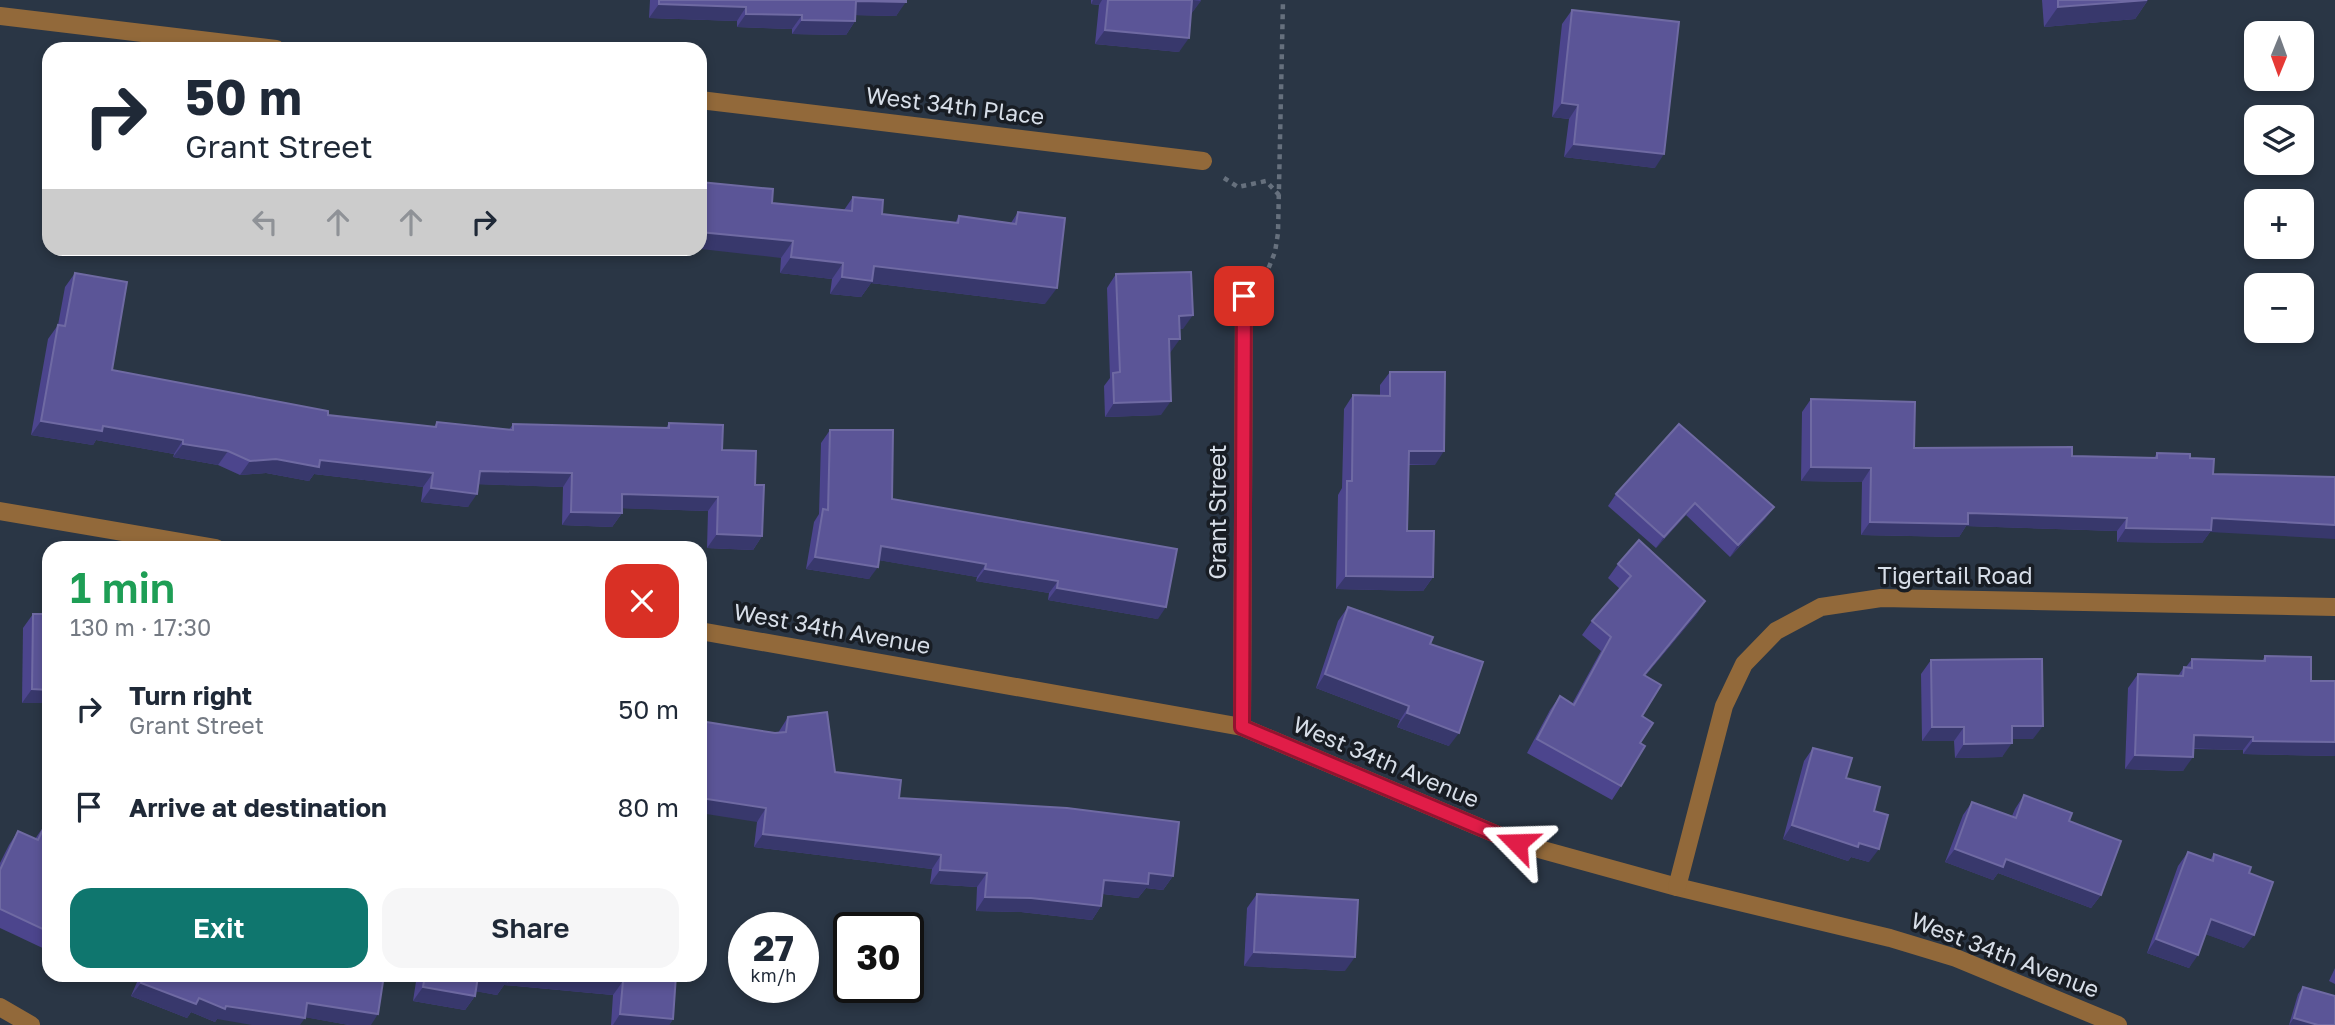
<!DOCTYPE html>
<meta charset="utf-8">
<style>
:root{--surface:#fff;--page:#f6f6f7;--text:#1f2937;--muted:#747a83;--accent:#0f766e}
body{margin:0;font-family:"Golos Text",sans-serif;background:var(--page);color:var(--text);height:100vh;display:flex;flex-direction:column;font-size:26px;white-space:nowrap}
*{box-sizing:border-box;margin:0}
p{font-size:23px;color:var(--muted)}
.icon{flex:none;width:38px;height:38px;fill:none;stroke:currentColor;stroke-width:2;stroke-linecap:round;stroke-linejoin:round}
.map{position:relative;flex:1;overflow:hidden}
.sheet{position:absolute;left:42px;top:541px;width:665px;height:441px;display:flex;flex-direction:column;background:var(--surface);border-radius:21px;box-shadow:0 4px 10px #0003}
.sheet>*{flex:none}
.guide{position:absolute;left:42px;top:42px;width:665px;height:214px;border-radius:21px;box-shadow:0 4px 10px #0003;background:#fff;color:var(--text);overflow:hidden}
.needle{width:46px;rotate:181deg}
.fabs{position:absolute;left:2244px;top:21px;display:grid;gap:14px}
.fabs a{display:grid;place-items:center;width:70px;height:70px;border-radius:14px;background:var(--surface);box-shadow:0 4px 10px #0003;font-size:35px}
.speed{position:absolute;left:728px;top:912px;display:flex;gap:14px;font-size:35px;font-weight:700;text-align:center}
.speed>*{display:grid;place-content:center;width:91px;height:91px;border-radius:50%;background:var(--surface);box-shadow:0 4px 10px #0003;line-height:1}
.speed small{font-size:18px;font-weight:400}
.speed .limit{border:4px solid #111;border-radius:10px;background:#fff;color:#111}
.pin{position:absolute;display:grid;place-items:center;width:60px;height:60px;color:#fff;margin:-30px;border-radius:14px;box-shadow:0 4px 10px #0006}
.me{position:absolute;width:77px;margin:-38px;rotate:292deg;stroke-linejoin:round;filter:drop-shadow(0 0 5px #0008)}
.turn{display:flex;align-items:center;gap:24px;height:147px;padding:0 28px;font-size:32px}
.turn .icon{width:91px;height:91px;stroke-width:2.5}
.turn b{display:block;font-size:49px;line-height:60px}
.lanes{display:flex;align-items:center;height:66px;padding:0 28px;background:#0003;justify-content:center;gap:35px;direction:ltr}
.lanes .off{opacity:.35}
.round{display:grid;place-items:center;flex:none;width:74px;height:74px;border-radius:21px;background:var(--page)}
.head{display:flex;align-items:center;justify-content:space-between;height:119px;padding:0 28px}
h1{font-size:42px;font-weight:600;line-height:52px;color:#1e9e55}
.action{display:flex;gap:14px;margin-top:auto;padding:14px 28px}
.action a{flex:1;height:80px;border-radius:21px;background:var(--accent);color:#fff;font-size:28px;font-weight:600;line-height:80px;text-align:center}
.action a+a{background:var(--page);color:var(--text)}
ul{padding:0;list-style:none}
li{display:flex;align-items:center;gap:21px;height:98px;padding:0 28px}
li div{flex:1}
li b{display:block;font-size:26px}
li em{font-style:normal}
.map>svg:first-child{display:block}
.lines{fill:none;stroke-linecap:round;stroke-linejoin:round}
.path{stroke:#66707d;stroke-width:4.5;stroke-dasharray:5 5;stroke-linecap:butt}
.minor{stroke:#92693a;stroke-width:18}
.wall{fill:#4c458d}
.shaded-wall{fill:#38386c}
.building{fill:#5b5597;stroke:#6f6aa3;stroke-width:2}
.route-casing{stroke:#92132f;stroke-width:18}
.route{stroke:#e11d48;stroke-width:12}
.labels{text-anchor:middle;stroke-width:7;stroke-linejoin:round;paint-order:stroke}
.street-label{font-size:23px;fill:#d7dee8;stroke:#181d24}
</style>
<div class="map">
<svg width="2335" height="1025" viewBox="0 0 2335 1025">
<rect width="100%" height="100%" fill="#2a3645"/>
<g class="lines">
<!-- path -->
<g class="path">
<path d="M1224,178L1238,187L1266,181L1279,195"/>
<path d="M1265,277L1275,252L1278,233L1283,0"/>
</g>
<!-- minor -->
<g class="minor">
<path d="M0,16L276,49"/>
<path d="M700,100L1203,161"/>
<path d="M0,511L216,548"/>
<path d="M700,631L1242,727L1517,843L1677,887L1890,938L1956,958L2118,1025"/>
<path d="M1242,727L1244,296"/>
<path d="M1677,887L1724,706L1744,664L1776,631L1821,607L1881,598L2335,607"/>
<path d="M0,1007L31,1025"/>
</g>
</g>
<!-- wall -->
<g class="wall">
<path d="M650,0H906L896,16L856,15L855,21L846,35L792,34V29L737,27V21L649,18Z"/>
<path d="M1091,0H1201L1191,14L1179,52L1095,44L1099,5L1091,4Z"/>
<path d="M2042,0H2148L2135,19L2044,27Z"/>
<path d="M1572,10L1655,168L1564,157L1569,119L1552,117L1562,24Z"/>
<path d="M49,78V237H43V87Z"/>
<path d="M853,197L882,214L955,223L959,216L1011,223L1018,212L1045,304L871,283L861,297L830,294L832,279L780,273L781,258L772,203L844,210Z"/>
<path d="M75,273L112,370L328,415L434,427L437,422L509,430L513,424L666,428L669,423L722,450L755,485L762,536L753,550L707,548L708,511L622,508V513L612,527L562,525L563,487L478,484L468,507L421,502L423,487L314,474L309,481L266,473L240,475L218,465L173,457L174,454L96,440L93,445L31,435L48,339L58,325L65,287Z"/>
<path d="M1116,274L1183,329H1179L1169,353L1161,415L1105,417L1104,386L1110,378L1107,288Z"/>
<path d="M1390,372L1435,465H1409L1407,531L1433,577L1423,591L1336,589L1338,495L1342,488L1344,409L1353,395L1380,396V385Z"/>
<path d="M1811,399L1914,448L2072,456L2154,458L2157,453L2190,458L2210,532L2202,543L2117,542V531L1966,526L1959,537L1861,535L1862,482L1801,481L1802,412Z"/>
<path d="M830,430L892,499L1158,619L1048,600L1049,593L976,581L977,577L879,560L869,579L806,569L814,522L819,514L821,443Z"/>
<path d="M1616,494L1774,507L1765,519L1730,557L1686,515L1656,548L1608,506Z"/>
<path d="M1618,564L1705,601L1696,615L1645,676L1640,743L1621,786L1612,800L1527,753L1550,710L1560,696L1572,704L1601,651L1582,635L1592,621L1620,589L1608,578Z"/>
<path d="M1348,607L1430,644L1449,746L1397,727L1400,720L1316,688L1338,621Z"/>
<path d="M33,614H49V703H22L23,628Z"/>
<path d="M2265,656L2311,681H2335V756L2243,754V750L2193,749L2183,771L2125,769L2128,688L2138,674L2178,676L2184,667H2186L2192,659L2262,661Z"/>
<path d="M1931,660L2033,739H2012L2002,757L1955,758L1954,741H1922L1921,674Z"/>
<path d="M788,717L835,772L899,798L1173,876L1163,890L1146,888L1138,898L1103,894L1101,906L1092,920L1021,912L976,911L977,887L930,884L932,869L754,847L757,822L775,733H778Z"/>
<path d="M1813,748L1846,778L1874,811L1869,862L1851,857L1848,861L1783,839L1804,761Z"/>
<path d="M2024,795L2069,821L2101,895L2091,908L1998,873L1993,880L1945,862L1963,815L1972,802L2012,816L2015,809Z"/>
<path d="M46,823L49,824V951L0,928V863L9,845L18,831L35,839Z"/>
<path d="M2188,852L2210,860L2214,854L2249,873L2244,948L2206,934L2189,968L2147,953L2178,866Z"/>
<path d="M1257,894L1345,971L1244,966L1247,908Z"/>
<path d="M2335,968V984L2329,981Z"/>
<path d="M140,975H384L349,1025L305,1017L217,1019L215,1022L191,1012L187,1018L131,996Z"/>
<path d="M417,975H676L673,1019L669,1025H611L613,995L504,985L497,995L476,991L475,996L465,1010L413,1001Z"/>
<path d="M2303,987L2335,1025H2289L2298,994Z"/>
</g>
<!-- shaded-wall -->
<g class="shaded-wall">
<path d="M1093,0H1102L1099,5L1091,4Z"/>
<path d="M1192,0L1201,1L1191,14Z"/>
<path d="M2148,0L2135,19L2044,27L2058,7Z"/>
<path d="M856,1L906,2L896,16L846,15Z"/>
<path d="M659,4L746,7L737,21L649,18Z"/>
<path d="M746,14L802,15L792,29L737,27Z"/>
<path d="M802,20L855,21L846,35L792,34Z"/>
<path d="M1105,30L1189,38L1179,52L1095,44Z"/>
<path d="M1562,103L1578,105L1569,119L1552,117Z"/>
<path d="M1574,144L1664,154L1655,168L1564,157Z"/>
<path d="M49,229V237H43Z"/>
<path d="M700,232L793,241L781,258L692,248H700Z"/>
<path d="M791,257L843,263L832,279L780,273Z"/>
<path d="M874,266L1057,288L1045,304L871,283L861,297L830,294L842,277Z"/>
<path d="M1193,315L1183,329H1169L1179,316Z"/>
<path d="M1169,339H1180L1170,353H1159Z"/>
<path d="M1171,401L1161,415L1105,417L1114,403Z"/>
<path d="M41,421L103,426L183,440L174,454L96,440L93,445L31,435Z"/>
<path d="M183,444L228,451L218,465L173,457Z"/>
<path d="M1409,451H1444L1435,465L1400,464Z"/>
<path d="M276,459L320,460L433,473L423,487L314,474L309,481L266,473L240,475L250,461Z"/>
<path d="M1811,467L1871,468L1862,482L1801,481Z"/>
<path d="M480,471L572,473L563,487L470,484Z"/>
<path d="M431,488L477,494L468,507L421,502Z"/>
<path d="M622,494L718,497L708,511L612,508Z"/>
<path d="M1695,503L1686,515L1656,548L1664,537Z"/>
<path d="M1774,507L1765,519L1730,557L1738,545Z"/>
<path d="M571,512L622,513L612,527L562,525Z"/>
<path d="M1968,513L2127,518L2117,531L1966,526L1959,537L1861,535L1870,522Z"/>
<path d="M2212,518L2335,525V539L2210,532L2202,543L2117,542L2126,528Z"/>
<path d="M717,534L762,536L753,550L707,548Z"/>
<path d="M881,546L986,564L977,577L872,559Z"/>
<path d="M815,557L878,567L869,579L806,569Z"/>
<path d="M985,569L1058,581L1049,593L976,581Z"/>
<path d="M1346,576L1433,577L1423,591L1336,589Z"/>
<path d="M1057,588L1166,607L1158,619L1048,600Z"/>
<path d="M1705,601L1696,615L1634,689L1644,675Z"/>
<path d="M1325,674L1409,706L1400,720L1316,688Z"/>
<path d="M32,689L49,690V703H22Z"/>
<path d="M1407,713L1459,733L1449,746L1397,727Z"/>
<path d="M2012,726H2043L2033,739H2002Z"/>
<path d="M1932,727H1964L1954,741H1922Z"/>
<path d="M2194,735L2253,737L2243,750L2184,748Z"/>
<path d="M2253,741L2335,742V756L2243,754Z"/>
<path d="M2012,743L2002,757L1955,758L1964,744Z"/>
<path d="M2135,755L2193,757L2183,771L2125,769Z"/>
<path d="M700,798L766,808L757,822L700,813Z"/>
<path d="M1792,825L1879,849L1869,862L1851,857L1848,861L1783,839Z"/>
<path d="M763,834L941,855L932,869L754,847Z"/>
<path d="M1955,849L2006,859L2101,895L2091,908L1998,873L1993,880L1945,862Z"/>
<path d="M940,870L987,873L977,887L930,884Z"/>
<path d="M1149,873L1173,876L1163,890L1146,888L1138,898L1095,893L1104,880Z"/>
<path d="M985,897L1031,898L1101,906L1092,920L1021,912L976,911Z"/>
<path d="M2211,919L2254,935L2244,948L2202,933Z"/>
<path d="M2156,939L2198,955L2189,968L2147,953Z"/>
<path d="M1254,952L1355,957L1345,971L1244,966Z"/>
<path d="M506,975H551L623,981L613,995L504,985L497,995L468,990L478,976Z"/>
<path d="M141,983L226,1006L305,1018L300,1025H252L217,1019L215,1022L191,1012L187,1018L131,996Z"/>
<path d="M423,987L475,996L465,1010L413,1001Z"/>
<path d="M307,1003L378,1014L371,1025H349L298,1016Z"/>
<path d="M620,1014L673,1019L669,1025H613Z"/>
<path d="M2294,1018L2318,1025H2289Z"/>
</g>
<!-- building -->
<g class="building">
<path d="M659,0H906V2L856,1L855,21L802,20V15L746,14V7L659,4Z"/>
<path d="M1108,0H1192L1189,38L1105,30Z"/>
<path d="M2058,0H2147L2058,7Z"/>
<path d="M1572,10L1679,22L1664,154L1574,144L1578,105L1562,103Z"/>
<path d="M700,182L773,189L772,203L852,211L853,197L883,200L882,214L958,223L959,216L1016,224L1018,212L1065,218L1057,288L874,266L872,281L842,277L843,263L791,257L793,241L700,232Z"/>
<path d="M1191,272L1193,315L1179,316L1180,339H1169L1171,401L1114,403L1113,373L1120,372L1116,274Z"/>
<path d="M75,273L127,282L112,370L328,411V415L436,427L437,422L513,430V424L669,428V423L723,425L722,450L756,451L755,485H764L762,536L717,534L718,497L622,494V513L571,512L572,473L480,471L477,494L431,488L433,473L320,460L319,467L276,459L250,461L228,451L183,444V440L103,426L102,431L41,421L58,325L65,326Z"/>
<path d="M1390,372H1445L1444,451H1409L1407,531H1434L1433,577L1346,576L1347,481H1352L1353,395L1390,396Z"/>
<path d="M1811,399L1915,402L1914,448L2072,447V456L2157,458V453L2190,454V458L2214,459L2213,474L2335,477V525L2212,518L2211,530L2126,528L2127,518L1968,513V524L1870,522L1871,468L1811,467Z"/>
<path d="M1679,424L1774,507L1738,545L1695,503L1664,537L1616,494Z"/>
<path d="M830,430H893L892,499L1177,549L1166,607L1057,588L1058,581L985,569L986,564L881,546L878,567L815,557L823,509L828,510Z"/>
<path d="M1639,540L1705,601L1644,675L1661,685L1642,716L1653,723L1640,743L1645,746L1621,786L1537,739L1560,696L1574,705L1611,637L1592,621L1631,576L1618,564Z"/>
<path d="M1348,607L1433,637L1430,644L1483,662L1459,733L1407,713L1409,706L1325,674Z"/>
<path d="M33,614H49V690L32,689Z"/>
<path d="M2265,656L2311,657V681H2335V742L2253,741V737L2194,735L2193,757L2135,755L2138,674L2183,676L2184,667L2192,668V659L2265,661Z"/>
<path d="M2042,659L2043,726H2012V743L1964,744V727H1932L1931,660Z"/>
<path d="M827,712L835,772L901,780L899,798L1067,808L1179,822L1173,876L1149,873L1148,884L1104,880L1101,906L1031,898L985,897L987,873L940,870L941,855L763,834L766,808L700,798V721L775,733L786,732L788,717Z"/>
<path d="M1813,748L1852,758L1846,778L1880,787L1874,811L1888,815L1879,849L1859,843L1858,847L1792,825Z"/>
<path d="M2024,795L2072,813L2069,821L2121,841L2101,895L2006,859L2003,867L1955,849L1972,802L2016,818Z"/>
<path d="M46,823L49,824V932L0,909V870L18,831L38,840Z"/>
<path d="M2188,852L2213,861L2214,854L2251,867L2249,873L2273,882L2254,935L2211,919L2198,955L2156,939Z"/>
<path d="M1257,894L1358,900L1355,957L1254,952Z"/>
<path d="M144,975H384L378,1014L307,1003L305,1018L226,1006L225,1009L199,998L196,1004L141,983Z"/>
<path d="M425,975H508L507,981L478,976L475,996L423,987Z"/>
<path d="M551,975H676L673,1019L620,1014L623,981Z"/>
<path d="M2303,987L2335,996V1025H2318L2294,1018Z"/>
</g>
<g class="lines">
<defs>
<path id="route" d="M1244,296L1242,727L1517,843"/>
</defs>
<!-- route casing -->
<use href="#route" class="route-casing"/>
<!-- route -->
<use href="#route" class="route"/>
</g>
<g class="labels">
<!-- street labels -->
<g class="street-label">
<text transform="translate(955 106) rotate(7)" y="8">West 34th Place</text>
<text transform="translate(1218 512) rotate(-90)" y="8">Grant Street</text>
<text x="1955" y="584">Tigertail Road</text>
<text transform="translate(832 629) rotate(10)" y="8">West 34th Avenue</text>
<text transform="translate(1386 762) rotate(23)" y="8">West 34th Avenue</text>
<text transform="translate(2005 955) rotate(21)" y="8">West 34th Avenue</text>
</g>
</g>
</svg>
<div class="fabs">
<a><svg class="needle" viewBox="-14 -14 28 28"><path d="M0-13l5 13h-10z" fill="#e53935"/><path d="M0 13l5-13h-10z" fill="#747a83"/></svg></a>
<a><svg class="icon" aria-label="layers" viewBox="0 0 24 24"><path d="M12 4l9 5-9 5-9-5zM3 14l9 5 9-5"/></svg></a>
<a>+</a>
<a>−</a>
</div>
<div class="speed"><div>27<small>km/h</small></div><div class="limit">30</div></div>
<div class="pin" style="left:1244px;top:296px;background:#d93025"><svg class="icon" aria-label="arrive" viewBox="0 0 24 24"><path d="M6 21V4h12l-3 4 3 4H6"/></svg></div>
<svg class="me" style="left:1517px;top:843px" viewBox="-20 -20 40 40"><path d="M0-17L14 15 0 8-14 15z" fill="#e11d48" stroke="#fff" stroke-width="4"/></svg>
<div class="guide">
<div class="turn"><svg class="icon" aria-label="right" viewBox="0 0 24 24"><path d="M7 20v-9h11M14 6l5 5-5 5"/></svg><div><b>50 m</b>Grant Street</div></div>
<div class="lanes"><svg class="icon off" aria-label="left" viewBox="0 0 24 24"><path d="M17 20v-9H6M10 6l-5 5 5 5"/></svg><svg class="icon off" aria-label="ahead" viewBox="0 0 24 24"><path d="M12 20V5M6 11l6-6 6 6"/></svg><svg class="icon off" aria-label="ahead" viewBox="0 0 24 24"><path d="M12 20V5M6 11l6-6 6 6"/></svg><svg class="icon" aria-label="right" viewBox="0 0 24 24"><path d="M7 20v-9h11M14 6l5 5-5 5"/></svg></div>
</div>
<section class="sheet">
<div class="head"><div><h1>1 min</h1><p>130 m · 17:30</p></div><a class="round" style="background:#d93025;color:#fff"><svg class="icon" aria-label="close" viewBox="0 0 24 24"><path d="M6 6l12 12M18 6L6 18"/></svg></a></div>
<ul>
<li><svg class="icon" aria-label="right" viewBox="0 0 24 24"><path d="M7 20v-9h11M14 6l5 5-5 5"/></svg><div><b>Turn right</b><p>Grant Street</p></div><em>50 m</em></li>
<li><svg class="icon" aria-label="arrive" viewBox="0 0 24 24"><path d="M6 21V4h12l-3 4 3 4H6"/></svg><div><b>Arrive at destination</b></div><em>80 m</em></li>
</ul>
<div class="action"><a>Exit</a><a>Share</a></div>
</section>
</div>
